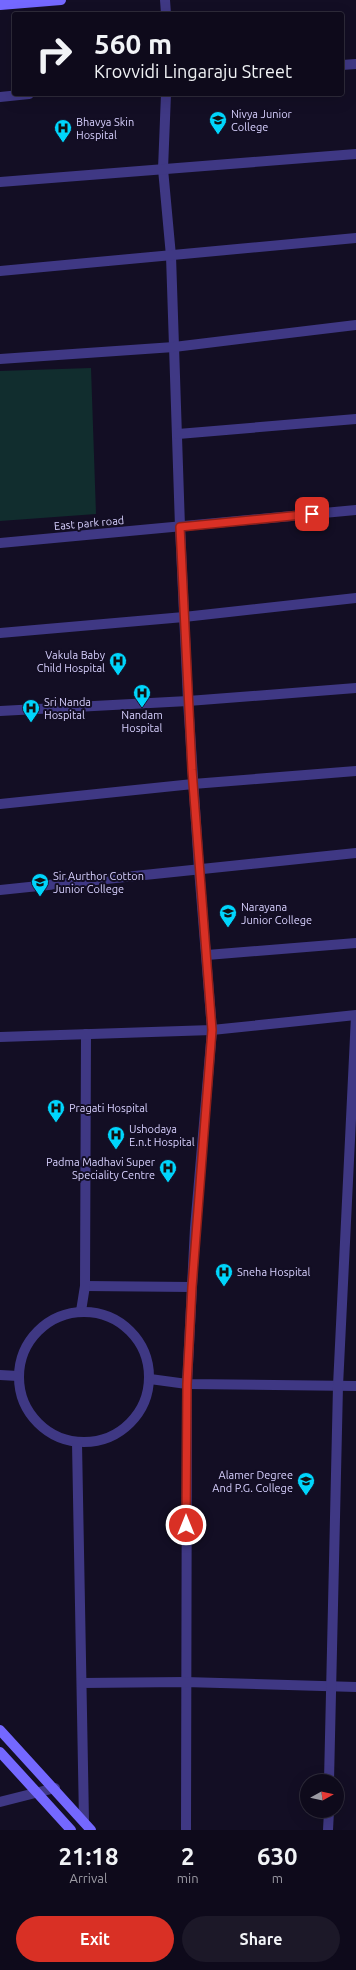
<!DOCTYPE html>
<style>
:root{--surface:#0e0a1b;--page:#1c1828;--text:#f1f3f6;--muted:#9b9aa3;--line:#2e2b3a;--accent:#d93025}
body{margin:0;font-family:Ubuntu,sans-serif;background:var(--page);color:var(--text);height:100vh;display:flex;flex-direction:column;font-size:15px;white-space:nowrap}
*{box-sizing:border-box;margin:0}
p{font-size:13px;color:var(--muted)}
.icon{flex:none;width:22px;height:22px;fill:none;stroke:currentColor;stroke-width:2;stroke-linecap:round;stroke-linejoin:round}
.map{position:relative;height:1830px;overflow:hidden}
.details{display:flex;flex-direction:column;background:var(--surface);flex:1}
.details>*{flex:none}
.hud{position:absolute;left:12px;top:12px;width:332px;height:84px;border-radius:4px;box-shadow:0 4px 16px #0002,0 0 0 1px var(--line);background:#0e0a1b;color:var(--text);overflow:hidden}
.needle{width:26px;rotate:82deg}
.tools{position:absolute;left:300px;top:1774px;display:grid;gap:8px}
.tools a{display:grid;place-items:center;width:44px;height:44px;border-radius:50%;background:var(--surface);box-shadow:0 4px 16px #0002,0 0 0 1px var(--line);font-size:20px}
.pin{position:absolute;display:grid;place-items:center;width:34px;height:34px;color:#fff;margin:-17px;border-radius:8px;box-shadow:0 2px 6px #0006}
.me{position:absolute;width:44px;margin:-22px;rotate:0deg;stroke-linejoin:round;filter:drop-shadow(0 0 3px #0008)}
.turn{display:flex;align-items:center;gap:14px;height:84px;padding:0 16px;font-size:18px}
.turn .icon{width:52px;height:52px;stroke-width:2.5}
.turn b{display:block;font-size:28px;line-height:34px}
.eta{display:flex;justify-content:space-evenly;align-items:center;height:68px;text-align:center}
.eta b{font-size:24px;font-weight:700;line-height:28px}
.cta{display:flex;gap:8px;margin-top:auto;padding:8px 16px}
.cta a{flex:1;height:46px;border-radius:24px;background:var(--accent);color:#fff;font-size:16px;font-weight:700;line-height:46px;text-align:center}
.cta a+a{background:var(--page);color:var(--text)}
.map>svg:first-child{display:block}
.green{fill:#112d2e}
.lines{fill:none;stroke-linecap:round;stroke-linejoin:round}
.minor{stroke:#3f3884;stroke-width:10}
.tertiary{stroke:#3f3884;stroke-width:10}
.secondary{stroke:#7468ff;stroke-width:10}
.route-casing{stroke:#8d1f18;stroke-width:10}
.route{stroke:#d93025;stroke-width:7}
.labels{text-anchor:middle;stroke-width:4;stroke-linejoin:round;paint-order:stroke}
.poi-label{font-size:11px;fill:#d8d1ff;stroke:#130e24;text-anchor:start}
.street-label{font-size:11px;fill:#d8d1ff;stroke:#130e24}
</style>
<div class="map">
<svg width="356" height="1830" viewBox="0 0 356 1830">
<rect width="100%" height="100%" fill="#130e24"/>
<!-- green -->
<path class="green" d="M91,368L96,514L0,521V371Z"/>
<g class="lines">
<!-- minor -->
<g class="minor">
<path d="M165,0L166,14"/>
<path d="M342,65L356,64"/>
<path d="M166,94L163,169L171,256L180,527L188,701L199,869L212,1030L195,1228L187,1384L186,1830"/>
<path d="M0,97L29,94"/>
<path d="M0,182L356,154"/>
<path d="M0,271L356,238"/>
<path d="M0,359L174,347L356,325"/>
<path d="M178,434L356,419"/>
<path d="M0,543L356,510"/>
<path d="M0,633L184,617L356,598"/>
<path d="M0,711L188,701L356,688"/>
<path d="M0,804L193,784L356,771"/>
<path d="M0,890L356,853"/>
<path d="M207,955L356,943"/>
<path d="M85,1286L192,1287"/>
<path d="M81,1311L85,1286L86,1034"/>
<circle cx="84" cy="1377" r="65"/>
<path d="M0,1375L18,1376"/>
<path d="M150,1379L187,1384L356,1386"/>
<path d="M77,1443L84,1821"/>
<path d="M82,1683L185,1682L356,1687"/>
<path d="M329,1781L338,1386L356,1016"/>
<path d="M0,1802L55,1788"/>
<path d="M328,1830L329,1811"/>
</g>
<!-- tertiary -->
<path class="tertiary" d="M0,1037L212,1030L356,1015"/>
<!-- secondary -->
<g class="secondary">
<path d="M0,5L61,0"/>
<path d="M0,1730L91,1830"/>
<path d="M0,1752L71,1830"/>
</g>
</g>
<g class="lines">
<defs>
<path id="route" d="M186,1525L187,1384L192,1287L212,1030L192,770L180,527L312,514"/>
</defs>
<!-- route casing -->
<use href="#route" class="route-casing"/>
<!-- route -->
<use href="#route" class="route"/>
</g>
<!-- icons -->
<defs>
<symbol id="university-pin" viewBox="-11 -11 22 30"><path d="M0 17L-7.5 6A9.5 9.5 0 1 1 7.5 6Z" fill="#00d5fc" stroke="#130e24"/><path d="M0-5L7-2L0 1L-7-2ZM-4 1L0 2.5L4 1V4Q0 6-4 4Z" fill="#111"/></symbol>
<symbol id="hospital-pin" viewBox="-11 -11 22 30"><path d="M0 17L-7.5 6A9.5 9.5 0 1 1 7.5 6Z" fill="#00d5fc" stroke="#130e24"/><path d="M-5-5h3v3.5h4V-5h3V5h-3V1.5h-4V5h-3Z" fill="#111"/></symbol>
</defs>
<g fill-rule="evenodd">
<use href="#university-pin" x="208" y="110" width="20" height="27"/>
<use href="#hospital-pin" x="53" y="118" width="20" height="27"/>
<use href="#hospital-pin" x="108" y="651" width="20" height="27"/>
<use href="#hospital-pin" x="132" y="683" width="20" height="27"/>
<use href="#hospital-pin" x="21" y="698" width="20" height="27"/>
<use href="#university-pin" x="30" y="872" width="20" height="27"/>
<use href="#university-pin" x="218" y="903" width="20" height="27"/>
<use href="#hospital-pin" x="46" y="1098" width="20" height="27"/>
<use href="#hospital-pin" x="106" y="1125" width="20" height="27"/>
<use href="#hospital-pin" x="158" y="1158" width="20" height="27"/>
<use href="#hospital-pin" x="214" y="1262" width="20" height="27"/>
<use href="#university-pin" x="296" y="1471" width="20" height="27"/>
</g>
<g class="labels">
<!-- poi labels -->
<g class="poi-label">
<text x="231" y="118">Nivya Junior<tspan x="231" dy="13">College</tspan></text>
<text x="76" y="126">Bhavya Skin<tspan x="76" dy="13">Hospital</tspan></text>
<text x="105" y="659" text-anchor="end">Vakula Baby<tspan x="105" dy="13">Child Hospital</tspan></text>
<text x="44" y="706">Sri Nanda<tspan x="44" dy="13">Hospital</tspan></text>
<text x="142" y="719" text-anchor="middle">Nandam<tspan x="142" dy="13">Hospital</tspan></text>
<text x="53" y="880">Sir Aurthor Cotton<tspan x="53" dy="13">Junior College</tspan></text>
<text x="241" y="911">Narayana<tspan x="241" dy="13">Junior College</tspan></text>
<text x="69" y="1112">Pragati Hospital</text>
<text x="129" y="1133">Ushodaya<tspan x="129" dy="13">E.n.t Hospital</tspan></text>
<text x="155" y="1166" text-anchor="end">Padma Madhavi Super<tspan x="155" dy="13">Speciality Centre</tspan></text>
<text x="237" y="1276">Sneha Hospital</text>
<text x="293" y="1479" text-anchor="end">Alamer Degree<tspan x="293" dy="13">And P.G. College</tspan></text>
</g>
<!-- street labels -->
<g class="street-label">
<text transform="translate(89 523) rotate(-5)" y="4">East park road</text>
</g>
</g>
</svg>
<div class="tools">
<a><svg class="needle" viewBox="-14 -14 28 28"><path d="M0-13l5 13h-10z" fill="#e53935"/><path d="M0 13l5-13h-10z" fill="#9b9aa3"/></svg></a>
</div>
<div class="pin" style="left:312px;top:514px;background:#d93025"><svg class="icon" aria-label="arrive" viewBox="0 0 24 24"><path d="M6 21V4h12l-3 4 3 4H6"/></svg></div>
<svg class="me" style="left:186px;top:1525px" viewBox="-20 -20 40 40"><circle r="17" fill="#d93025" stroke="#fff" stroke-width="3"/><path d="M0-11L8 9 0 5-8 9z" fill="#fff"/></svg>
<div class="hud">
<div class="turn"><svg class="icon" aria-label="right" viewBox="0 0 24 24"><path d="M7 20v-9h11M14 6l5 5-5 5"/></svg><div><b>560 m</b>Krovvidi Lingaraju Street</div></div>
</div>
</div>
<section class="details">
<div class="eta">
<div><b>21:18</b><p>Arrival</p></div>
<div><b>2</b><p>min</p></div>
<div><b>630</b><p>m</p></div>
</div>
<div class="cta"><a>Exit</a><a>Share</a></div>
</section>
